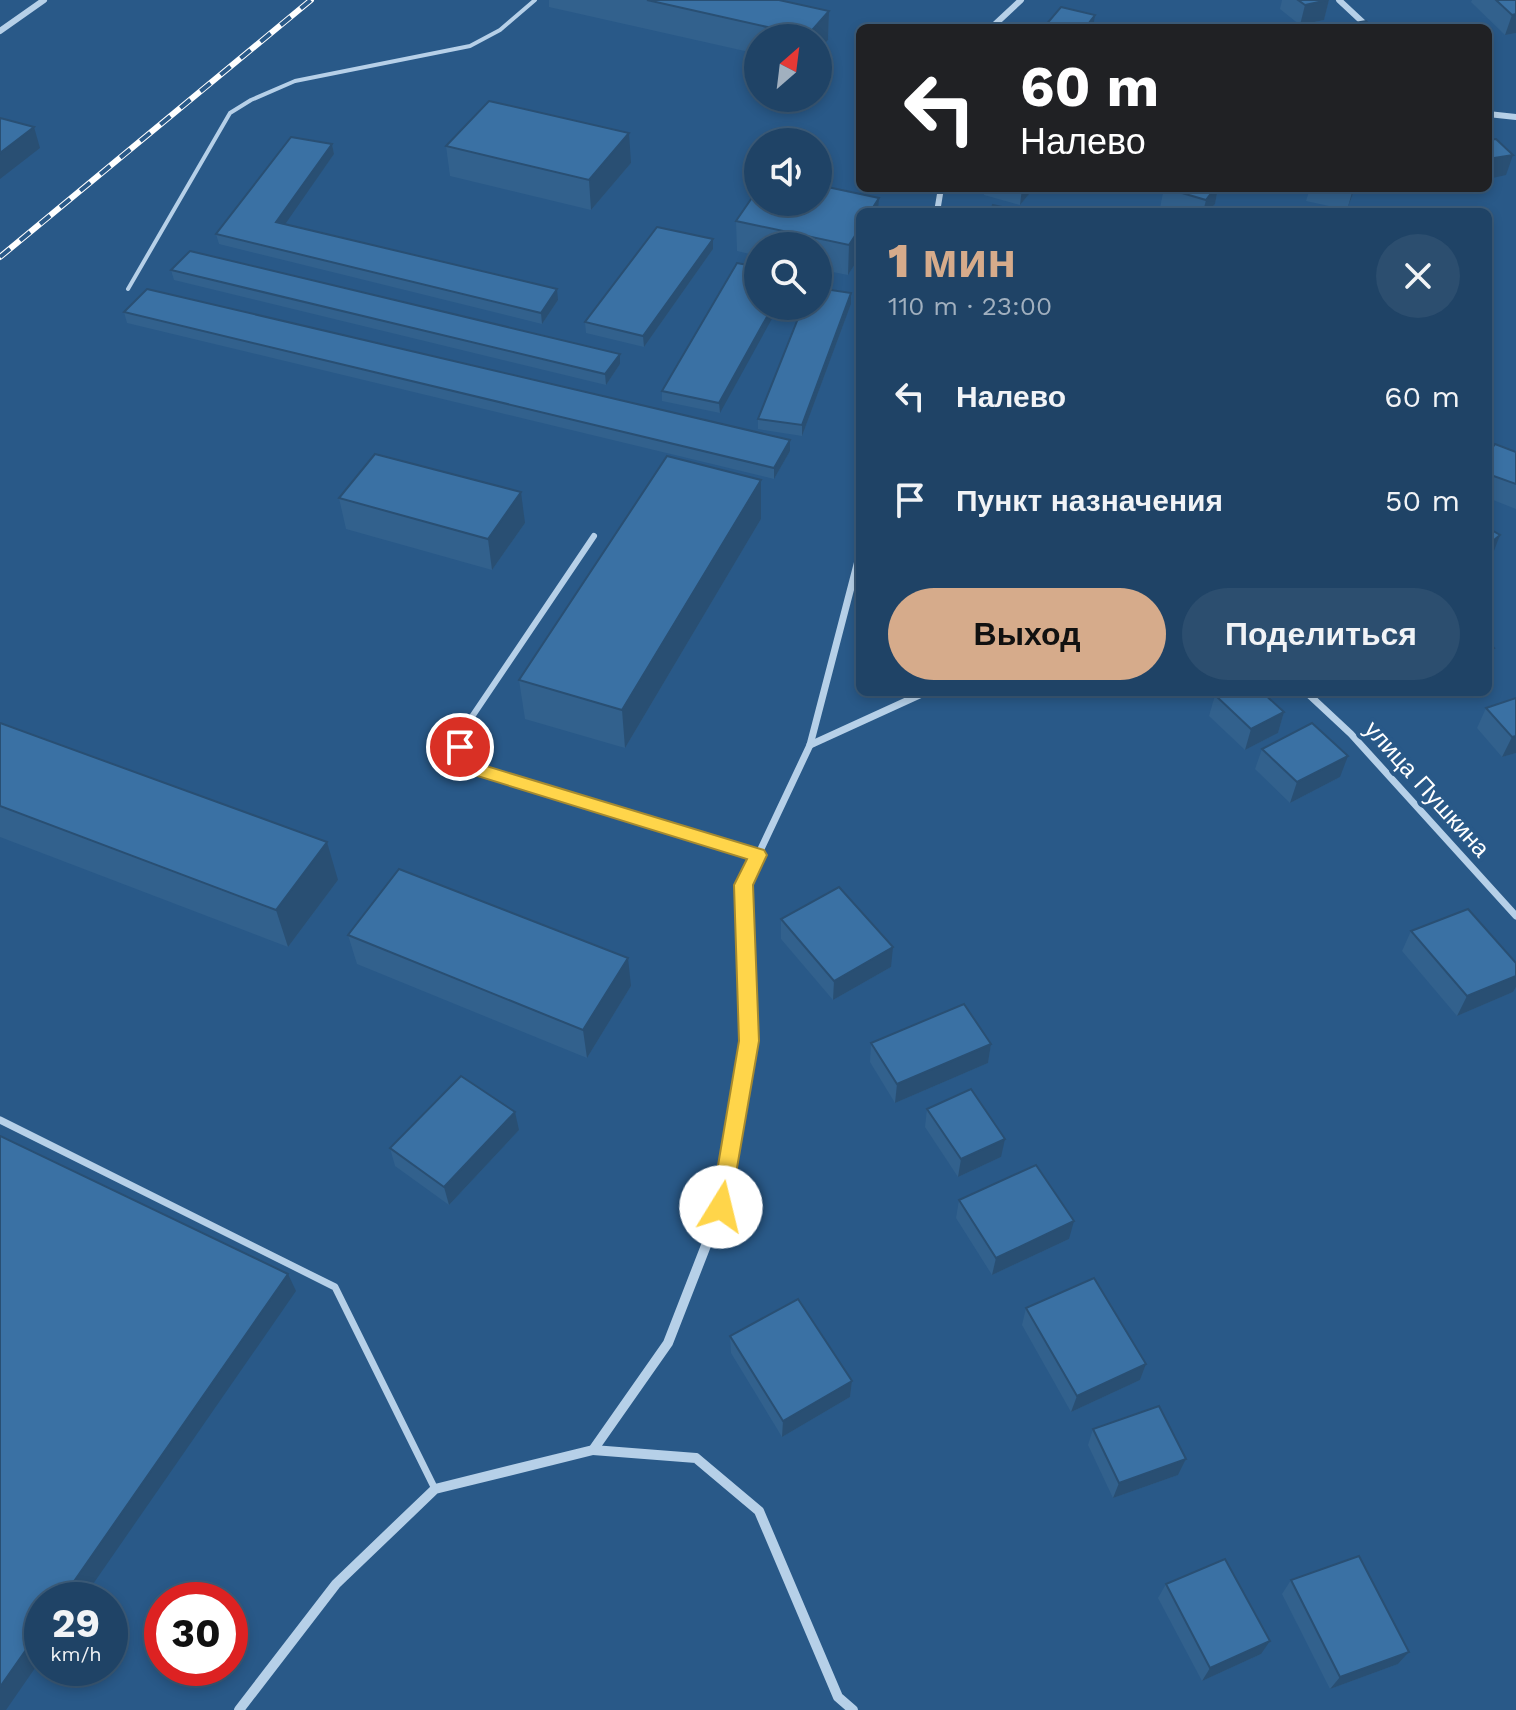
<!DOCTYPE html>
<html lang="ru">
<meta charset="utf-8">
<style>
:root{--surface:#1f4366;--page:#2c4e6f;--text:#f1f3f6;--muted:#a1b0bf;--line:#3c5c7a;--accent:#d6ab8b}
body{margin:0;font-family:"Work Sans",sans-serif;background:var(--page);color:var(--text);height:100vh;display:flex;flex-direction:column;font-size:30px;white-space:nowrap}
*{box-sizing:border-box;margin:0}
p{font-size:26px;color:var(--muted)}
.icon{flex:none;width:44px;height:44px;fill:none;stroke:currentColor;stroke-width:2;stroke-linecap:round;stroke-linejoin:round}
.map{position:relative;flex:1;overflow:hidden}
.drawer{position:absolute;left:856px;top:208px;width:636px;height:488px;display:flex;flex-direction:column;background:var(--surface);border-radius:12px;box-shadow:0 4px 12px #0003,0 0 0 2px var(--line)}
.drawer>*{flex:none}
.guide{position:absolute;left:856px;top:24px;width:636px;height:168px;border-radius:12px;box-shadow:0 4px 12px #0003,0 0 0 2px var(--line);background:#202124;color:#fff;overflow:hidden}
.needle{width:52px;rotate:28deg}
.tools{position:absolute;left:744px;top:24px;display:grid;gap:16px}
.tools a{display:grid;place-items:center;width:88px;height:88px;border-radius:50%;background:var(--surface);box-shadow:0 4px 12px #0003,0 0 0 2px var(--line);font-size:40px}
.speed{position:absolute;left:24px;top:1582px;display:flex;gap:16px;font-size:40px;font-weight:700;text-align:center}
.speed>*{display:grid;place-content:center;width:104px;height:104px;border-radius:50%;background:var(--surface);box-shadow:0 4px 12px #0003,0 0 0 2px var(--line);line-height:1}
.speed small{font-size:20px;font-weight:400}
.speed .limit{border:12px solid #d22;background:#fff;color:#111}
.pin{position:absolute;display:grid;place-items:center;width:68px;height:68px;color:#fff;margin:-34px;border:4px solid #fff;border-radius:50%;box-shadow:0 2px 8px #0007}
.me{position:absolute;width:88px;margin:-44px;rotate:9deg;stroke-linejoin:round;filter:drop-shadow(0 0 6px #0008)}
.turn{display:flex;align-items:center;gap:28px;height:168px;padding:0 32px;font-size:36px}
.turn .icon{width:104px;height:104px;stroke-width:2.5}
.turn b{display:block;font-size:56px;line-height:68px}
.round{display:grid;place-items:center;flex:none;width:84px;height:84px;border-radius:42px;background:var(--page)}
.head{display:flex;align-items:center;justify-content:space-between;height:136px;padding:0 32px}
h1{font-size:48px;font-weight:800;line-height:60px;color:var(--accent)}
.action{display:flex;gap:16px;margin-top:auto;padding:16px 32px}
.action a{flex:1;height:92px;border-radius:48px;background:var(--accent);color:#111;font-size:32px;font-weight:800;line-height:92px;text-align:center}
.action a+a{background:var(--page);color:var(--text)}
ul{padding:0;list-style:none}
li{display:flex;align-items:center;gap:24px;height:104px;padding:0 32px}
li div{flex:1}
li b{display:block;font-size:30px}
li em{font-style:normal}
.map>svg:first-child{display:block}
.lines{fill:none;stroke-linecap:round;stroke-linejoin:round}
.service-far2{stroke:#b6d0e8;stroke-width:4}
.service-far1{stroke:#b6d0e8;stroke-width:6}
.service{stroke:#b6d0e8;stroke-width:7}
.minor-far2{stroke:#b6d0e8;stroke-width:6}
.minor-far1{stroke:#b6d0e8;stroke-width:7}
.minor{stroke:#b6d0e8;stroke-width:10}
.rail-casing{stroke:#fff;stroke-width:6}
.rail{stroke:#295988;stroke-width:4;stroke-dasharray:13;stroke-linecap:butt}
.wall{fill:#32618d}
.shaded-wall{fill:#294f73}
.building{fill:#3a71a4;stroke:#294f73;stroke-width:2}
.route{fill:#ffd54a;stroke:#a68a30;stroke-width:2}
.labels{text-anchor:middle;stroke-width:8;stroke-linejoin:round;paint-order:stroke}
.street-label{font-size:24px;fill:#fff;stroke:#295988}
</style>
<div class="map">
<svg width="1516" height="1710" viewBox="0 0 1516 1710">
<rect width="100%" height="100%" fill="#295988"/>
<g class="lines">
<!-- service-far2 -->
<path class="service-far2" d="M128,289L230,113L251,100L295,81L470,46L500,30L535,0"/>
<!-- service-far1 -->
<path class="service-far1" d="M594,536L461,733L460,747L480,770L758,855"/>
<!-- service -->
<path class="service" d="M0,1120L335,1287L435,1489"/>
<!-- minor-far2 -->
<g class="minor-far2">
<path d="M1339,0L1369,28"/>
<path d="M991,28L1021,0"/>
<path d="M0,31L44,0"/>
<path d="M1488,114L1516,117"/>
<path d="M937,212L941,188"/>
</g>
<!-- minor-far1 -->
<g class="minor-far1">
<path d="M1306,692L1351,734L1516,916"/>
<path d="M810,745L926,692"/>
<path d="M747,987L744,885L810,745L860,553"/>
</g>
<!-- minor -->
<g class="minor">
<path d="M593,1450L696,1458L759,1511L838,1697L853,1710"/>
<path d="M239,1710L336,1584L435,1489L593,1450L668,1343L721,1207L749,1041L747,985"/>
</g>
<defs>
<path id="rail" d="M0,257L311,0"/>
</defs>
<!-- rail casing -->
<use href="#rail" class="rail-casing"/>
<!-- rail -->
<use href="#rail" class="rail"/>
</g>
<!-- wall -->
<g class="wall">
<path d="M549,0H779L829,11L828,40L818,51V38H758V54L549,7Z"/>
<path d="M1282,0H1329L1324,20L1300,25L1280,9Z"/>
<path d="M1472,0H1516V33L1505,35L1471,2Z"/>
<path d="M332,144L334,154L284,224L558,300L542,324L219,244L216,234Z"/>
<path d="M446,146L631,163L591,210L450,176Z"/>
<path d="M984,188H1034L1020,205L984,195Z"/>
<path d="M1164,188H1218L1215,204L1208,212H1172L1160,208Z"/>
<path d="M1310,188H1355L1347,210L1306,201Z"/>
<path d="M860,212V256L848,275L818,269V246H758V256L737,251L736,221Z"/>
<path d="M713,249L644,347L586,333L585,322Z"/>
<path d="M737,263L720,413L662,401V391Z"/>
<path d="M171,270L620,354V364L606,385L174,280Z"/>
<path d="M851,304L802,436L758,429V419Z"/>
<path d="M124,312L790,451L774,479L127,323Z"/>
<path d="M1516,452V509L1488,498V454Z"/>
<path d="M761,480V519L625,748L525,719L519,680Z"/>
<path d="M339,498L525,523L492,570L346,529Z"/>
<path d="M1215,695L1284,712L1278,733L1245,750L1209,716Z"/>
<path d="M1516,698V753L1502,757L1477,728L1486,708Z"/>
<path d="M0,723L338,880L288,947L0,837Z"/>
<path d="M1262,749L1340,777L1290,803L1255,769Z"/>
<path d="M781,919L891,967L833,1000L781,939Z"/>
<path d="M1411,931L1516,963V987L1513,992L1457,1016L1402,951Z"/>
<path d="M348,935L631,986L587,1058L357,964Z"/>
<path d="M871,1043L991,1044L988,1063L895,1103L870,1062Z"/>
<path d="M927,1109L1001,1157L958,1177L925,1127Z"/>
<path d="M519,1130L449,1205L395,1166L390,1148Z"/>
<path d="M959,1200L1069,1239L992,1275L956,1218Z"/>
<path d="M1026,1308L1146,1364L1140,1380L1071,1412L1022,1325Z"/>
<path d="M730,1336L852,1381L850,1397L782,1437L731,1353Z"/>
<path d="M1093,1429L1186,1459L1178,1475L1113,1498L1088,1445Z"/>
<path d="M1291,1580L1409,1652L1398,1664L1330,1689L1282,1594Z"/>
<path d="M1166,1584L1261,1654L1202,1681L1158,1598Z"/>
</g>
<!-- shaded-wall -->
<g class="shaded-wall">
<path d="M1329,0L1324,20L1300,25L1305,5Z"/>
<path d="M829,11L828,40L818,51V38H807V36Z"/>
<path d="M1516,14V33L1505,35L1512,15Z"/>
<path d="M1095,15L1093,28H1085Z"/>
<path d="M34,127L40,148L0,179V153Z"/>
<path d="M629,133L631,163L591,210L589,180Z"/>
<path d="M332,144L334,154L279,233L276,222Z"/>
<path d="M1513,155L1506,175L1488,179V159Z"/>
<path d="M1022,188H1034L1020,205Z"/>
<path d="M1215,188H1218L1215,204L1208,212H1203L1206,200Z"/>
<path d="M1353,188H1355L1347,210L1353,189Z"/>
<path d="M879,198L878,212H870Z"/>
<path d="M860,228V256L848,275L849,245Z"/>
<path d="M713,239V249L644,347L643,336Z"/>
<path d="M557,289L558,300L542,324L541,313Z"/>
<path d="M851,293V304L802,436V425Z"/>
<path d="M773,306H779L720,413L719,403Z"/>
<path d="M620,354V364L606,385L605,374Z"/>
<path d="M790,440V451L774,479V468Z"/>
<path d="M761,480V519L625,748L622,710Z"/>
<path d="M521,492L525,523L492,570L488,539Z"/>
<path d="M1500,535L1492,556L1488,559V545Z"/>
<path d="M1494,648L1488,661V650Z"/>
<path d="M1284,712L1278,733L1245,750L1251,729Z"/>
<path d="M1516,736V753L1502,757L1512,737Z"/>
<path d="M1348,756L1340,777L1290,803L1297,782Z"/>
<path d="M327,842L338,880L288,947L276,910Z"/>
<path d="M893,947L891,967L833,1000L834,981Z"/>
<path d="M628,958L631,986L587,1058L583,1030Z"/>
<path d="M1516,976V987L1513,992L1457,1016L1467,996Z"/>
<path d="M991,1044L988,1063L895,1103L897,1084Z"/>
<path d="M515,1112L519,1130L449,1205L444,1187Z"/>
<path d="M1005,1139L1001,1157L958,1177L961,1159Z"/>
<path d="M1074,1221L1069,1239L992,1275L996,1258Z"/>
<path d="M288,1274L296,1291L82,1600H61Z"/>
<path d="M1146,1364L1140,1380L1071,1412L1077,1396Z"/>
<path d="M852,1381L850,1397L782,1437L783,1421Z"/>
<path d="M1186,1459L1178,1475L1113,1498L1119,1483Z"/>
<path d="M42,1627V1658L6,1710H0V1687Z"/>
<path d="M1270,1641L1261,1654L1202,1681L1210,1668Z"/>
<path d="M1409,1652L1398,1664L1330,1689L1340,1677Z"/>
</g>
<!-- building -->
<g class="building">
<path d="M647,0H779L829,11L807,36Z"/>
<path d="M1298,0H1328L1305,5Z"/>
<path d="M1496,0H1516V14L1512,15Z"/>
<path d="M1061,7L1095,15L1085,28L1044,27Z"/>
<path d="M1366,21L1373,28H1324Z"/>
<path d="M489,101L629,133L589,180L446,146Z"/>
<path d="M0,118L34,127L0,153Z"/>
<path d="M291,137L332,144L276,222L557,289L541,313L216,234Z"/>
<path d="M1496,139L1513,155L1488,159V140Z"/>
<path d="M818,185L879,198L870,212H860V228L849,245L736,221L758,189V202H818Z"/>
<path d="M1165,188H1215L1206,200Z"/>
<path d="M993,205L1025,212H990Z"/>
<path d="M657,227L713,239L643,336L585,322Z"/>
<path d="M190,251L620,354L605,374L171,270Z"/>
<path d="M737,263L758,267V306H773L719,403L662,391Z"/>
<path d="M818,288L851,293L802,425L758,419L803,306H818Z"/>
<path d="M147,289L790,440L774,468L124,312Z"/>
<path d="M1495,444L1516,452V484L1488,474V454Z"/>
<path d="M375,454L521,492L488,539L339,498Z"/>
<path d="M667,456L761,480L622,710L519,680Z"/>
<path d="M1488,528L1500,535L1488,545Z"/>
<path d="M1488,642L1494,648L1488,650Z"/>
<path d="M1221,692H1262L1284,712L1251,729L1215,695Z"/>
<path d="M1516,698V736L1512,737L1486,708Z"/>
<path d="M0,723L327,842L276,910L0,806Z"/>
<path d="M1312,723L1348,756L1297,782L1262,749Z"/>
<path d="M399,869L628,958L583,1030L348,935Z"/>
<path d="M839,887L893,947L834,981L781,919Z"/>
<path d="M1468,909L1516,963V976L1467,996L1411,931Z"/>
<path d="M964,1004L991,1044L897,1084L871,1043Z"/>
<path d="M461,1076L515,1112L444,1187L390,1148Z"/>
<path d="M971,1089L1005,1139L961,1159L927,1109Z"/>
<path d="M0,1136L288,1274L61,1600H42V1627L0,1687Z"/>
<path d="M1036,1165L1074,1221L996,1258L959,1200Z"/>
<path d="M1094,1278L1146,1364L1077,1396L1026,1308Z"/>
<path d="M798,1299L852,1381L783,1421L730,1336Z"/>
<path d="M1159,1406L1186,1459L1119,1483L1093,1429Z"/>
<path d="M1359,1556L1409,1652L1340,1677L1291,1580Z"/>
<path d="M1225,1559L1270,1641L1210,1668L1166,1584Z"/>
</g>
<!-- route -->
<path class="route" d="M460,741L467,742L486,766L764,850L767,855L753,885L759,1041L729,1214H714L711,1207L739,1041L734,885L747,859L474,775L452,747Z"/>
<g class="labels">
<!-- street labels -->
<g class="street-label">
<text transform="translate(1427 789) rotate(48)" y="8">улица Пушкина</text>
</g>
</g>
</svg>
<div class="tools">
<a><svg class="needle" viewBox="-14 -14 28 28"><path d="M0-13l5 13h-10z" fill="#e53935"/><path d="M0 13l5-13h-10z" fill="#a1b0bf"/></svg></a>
<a><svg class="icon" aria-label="sound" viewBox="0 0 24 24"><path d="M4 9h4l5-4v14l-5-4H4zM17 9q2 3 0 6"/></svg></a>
<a><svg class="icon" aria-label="search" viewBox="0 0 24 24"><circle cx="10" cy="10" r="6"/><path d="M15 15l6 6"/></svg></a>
</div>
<div class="speed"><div>29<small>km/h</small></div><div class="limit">30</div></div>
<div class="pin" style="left:460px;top:747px;background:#d93025"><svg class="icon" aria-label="arrive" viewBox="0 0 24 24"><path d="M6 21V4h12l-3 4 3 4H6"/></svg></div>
<svg class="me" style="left:721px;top:1207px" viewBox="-20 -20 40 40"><circle r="19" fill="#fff"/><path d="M0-13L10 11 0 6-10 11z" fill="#ffd54a"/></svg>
<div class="guide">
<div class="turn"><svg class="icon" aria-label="left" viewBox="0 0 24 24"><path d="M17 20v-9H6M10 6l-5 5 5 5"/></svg><div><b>60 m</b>Налево</div></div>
</div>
<section class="drawer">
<div class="head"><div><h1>1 мин</h1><p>110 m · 23:00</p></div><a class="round"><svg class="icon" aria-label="close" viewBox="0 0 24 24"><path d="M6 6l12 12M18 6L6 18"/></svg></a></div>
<ul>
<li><svg class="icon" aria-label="left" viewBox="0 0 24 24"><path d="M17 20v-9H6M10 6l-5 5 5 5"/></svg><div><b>Налево</b></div><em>60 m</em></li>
<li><svg class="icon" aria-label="arrive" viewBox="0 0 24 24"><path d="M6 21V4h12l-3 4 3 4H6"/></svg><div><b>Пункт назначения</b></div><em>50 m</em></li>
</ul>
<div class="action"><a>Выход</a><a>Поделиться</a></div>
</section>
</div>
